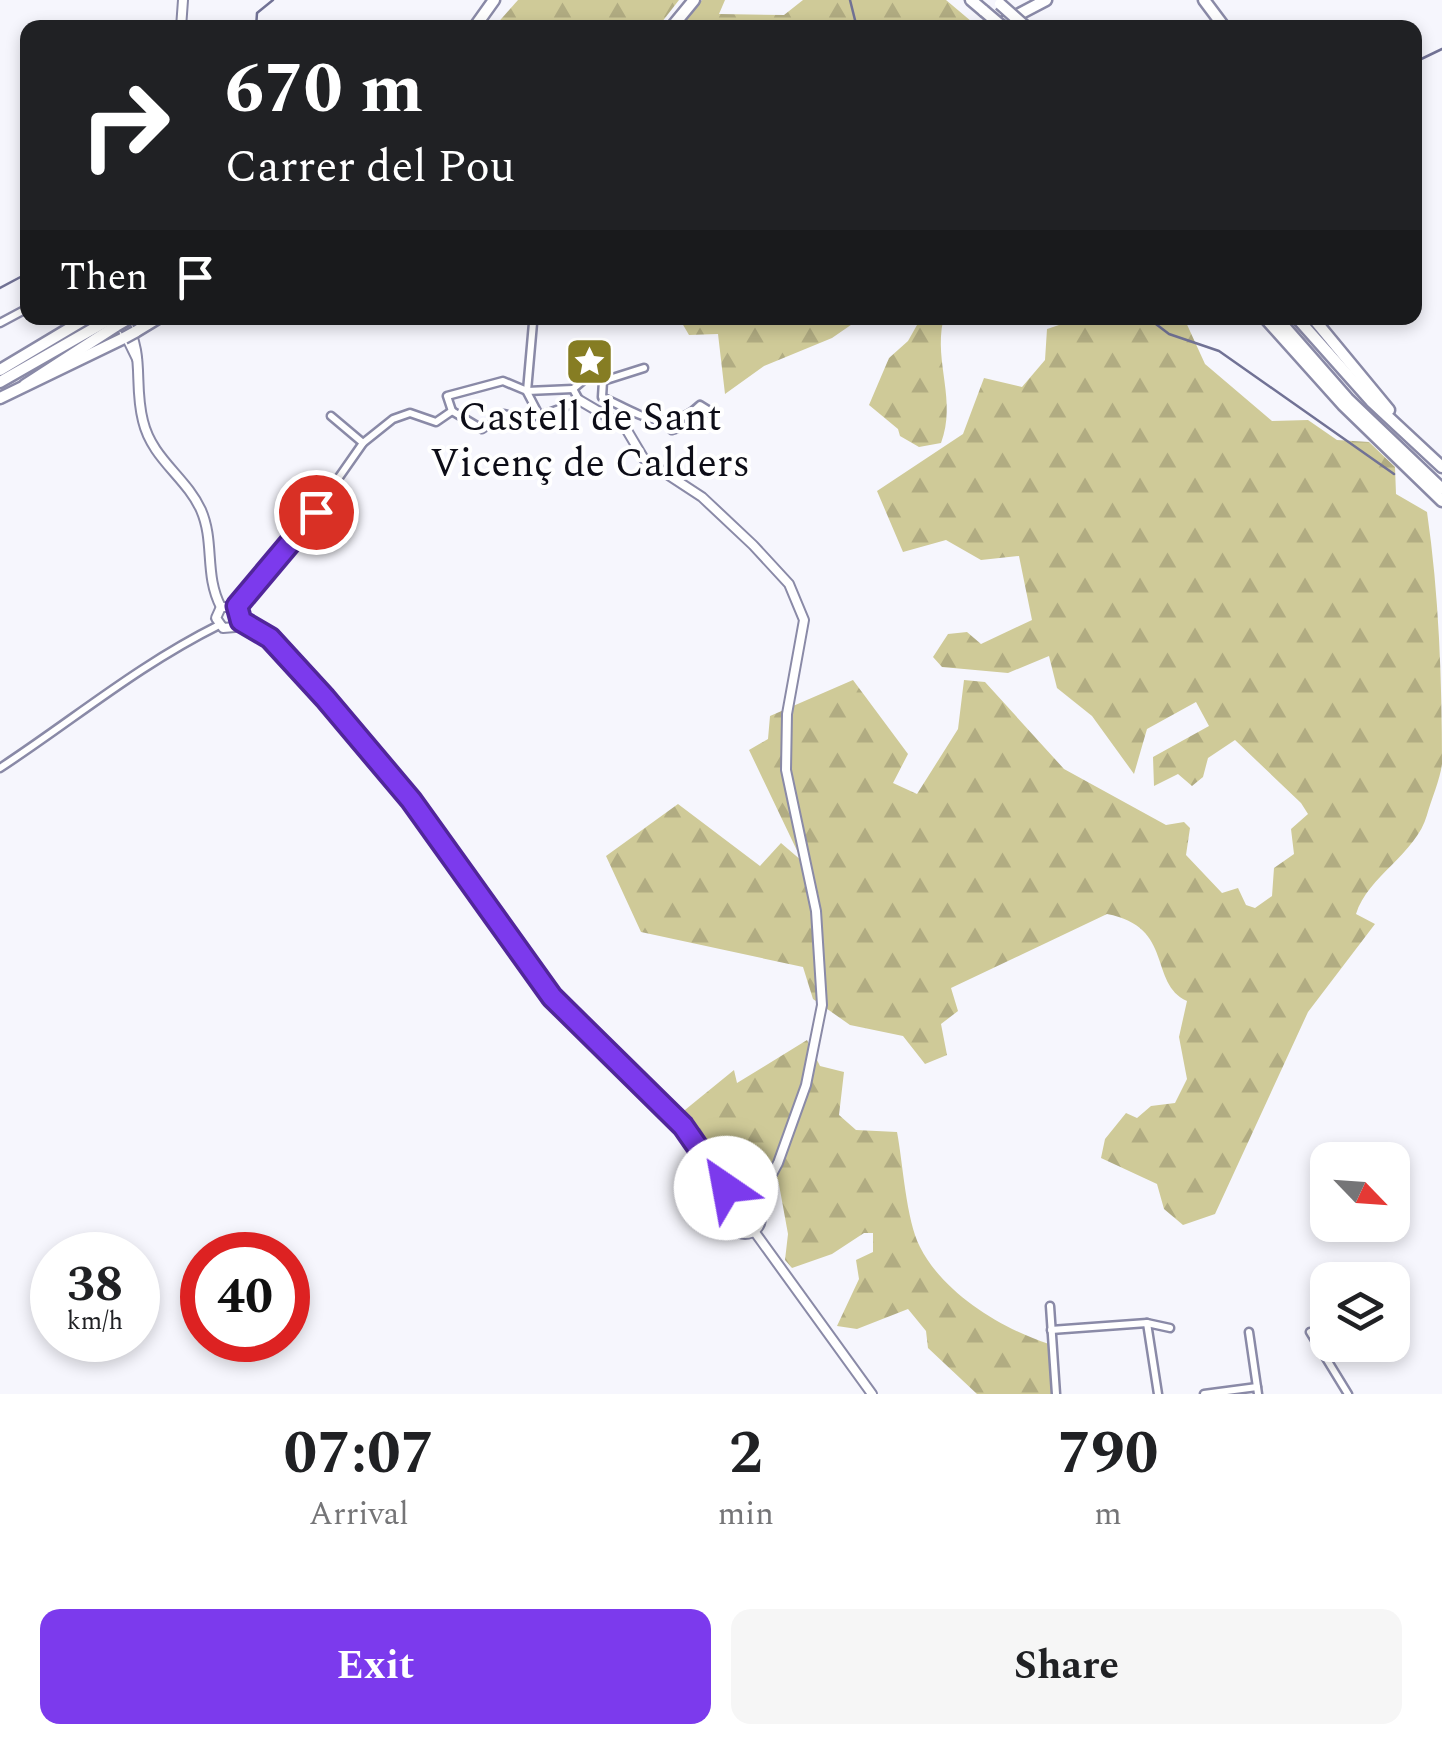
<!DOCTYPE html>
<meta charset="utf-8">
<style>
:root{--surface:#fff;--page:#f6f6f6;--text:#202124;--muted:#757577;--accent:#7c3aed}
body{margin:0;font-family:Spectral,serif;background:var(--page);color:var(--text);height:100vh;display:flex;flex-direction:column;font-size:38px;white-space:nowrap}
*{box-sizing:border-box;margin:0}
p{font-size:32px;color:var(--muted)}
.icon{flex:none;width:55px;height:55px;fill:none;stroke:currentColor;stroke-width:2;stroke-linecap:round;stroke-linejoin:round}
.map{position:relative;height:1394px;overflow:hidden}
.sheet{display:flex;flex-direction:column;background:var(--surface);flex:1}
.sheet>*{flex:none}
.banner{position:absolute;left:20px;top:20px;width:1402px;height:305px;border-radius:20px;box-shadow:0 5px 15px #0003;background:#202124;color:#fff;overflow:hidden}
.needle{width:65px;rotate:115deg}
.buttons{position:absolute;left:1310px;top:1142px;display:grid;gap:20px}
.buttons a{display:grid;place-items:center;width:100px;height:100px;border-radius:20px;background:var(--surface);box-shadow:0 5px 15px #0003;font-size:50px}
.speed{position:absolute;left:30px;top:1232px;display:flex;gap:20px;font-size:50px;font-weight:700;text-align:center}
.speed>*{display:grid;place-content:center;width:130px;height:130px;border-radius:50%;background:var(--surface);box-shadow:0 5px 15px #0003;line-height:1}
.speed small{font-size:25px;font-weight:400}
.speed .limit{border:15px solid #d22;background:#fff;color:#111}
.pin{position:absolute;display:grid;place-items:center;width:85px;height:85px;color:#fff;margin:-42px;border:5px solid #fff;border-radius:50%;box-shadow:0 2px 10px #0007}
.me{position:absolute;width:110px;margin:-55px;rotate:327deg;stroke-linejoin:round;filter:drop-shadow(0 0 8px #0008)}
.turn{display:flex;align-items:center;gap:35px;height:210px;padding:0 40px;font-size:45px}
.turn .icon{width:130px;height:130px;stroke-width:2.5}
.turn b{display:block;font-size:70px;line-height:85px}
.then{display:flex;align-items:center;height:95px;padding:0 40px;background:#0003;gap:20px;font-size:38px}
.eta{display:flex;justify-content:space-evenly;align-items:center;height:170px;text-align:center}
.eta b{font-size:60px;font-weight:700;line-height:70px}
.cta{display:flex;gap:20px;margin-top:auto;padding:20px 40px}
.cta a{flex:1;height:115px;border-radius:20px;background:var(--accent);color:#fff;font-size:40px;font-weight:700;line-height:115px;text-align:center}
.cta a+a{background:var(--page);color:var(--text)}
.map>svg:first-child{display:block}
.forest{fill:url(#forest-firs)}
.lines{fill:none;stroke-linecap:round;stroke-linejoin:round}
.stream{stroke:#717295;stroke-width:2.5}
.minor-casing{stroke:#8a8aa7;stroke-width:11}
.tertiary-casing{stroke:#8a8aa7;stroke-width:12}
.motorway-casing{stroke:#8a8aa7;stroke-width:15}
.minor{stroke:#fff;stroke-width:6}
.tertiary{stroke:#fff;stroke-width:8}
.motorway{stroke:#fff;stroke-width:10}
.motorway-bridge-casing{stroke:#8a8aa7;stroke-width:15;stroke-linecap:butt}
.motorway-bridge{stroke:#fff;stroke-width:10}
.route-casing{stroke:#51269a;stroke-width:25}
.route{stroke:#7c3aed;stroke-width:18}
.labels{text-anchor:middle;stroke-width:8;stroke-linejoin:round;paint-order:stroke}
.poi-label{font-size:40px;fill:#0d0d17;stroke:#fff}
</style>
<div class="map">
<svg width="1442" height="1394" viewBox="0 0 1442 1394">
<defs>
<pattern id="forest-firs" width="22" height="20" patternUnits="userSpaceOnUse" patternTransform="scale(2.5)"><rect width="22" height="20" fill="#cfca98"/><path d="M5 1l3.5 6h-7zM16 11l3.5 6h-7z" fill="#b1ac82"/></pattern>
</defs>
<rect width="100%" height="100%" fill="#f6f6fd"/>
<!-- forest -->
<g class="forest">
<path d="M518,0H679L658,27H494Z"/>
<path d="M702,0H725L719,14L784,15L803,0H946L978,27H681Z"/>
<path d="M679,318H861L832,338L764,366L725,394L718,334L689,335Z"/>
<path d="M1080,318H1184L1205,364L1272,421L1308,420L1337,440L1369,442L1395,467L1396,494L1427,512C1439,594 1442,681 1442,764C1440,780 1431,800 1427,815C1416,854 1368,876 1356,914L1375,924L1308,1012L1215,1214L1183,1225L1164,1209L1157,1184L1101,1158L1105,1139L1126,1113L1137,1118L1151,1106L1175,1103L1187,1079L1179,1037L1187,1001C1148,983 1175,927 1107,914L951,988L958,1011L941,1024L947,1055L925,1064L903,1036L850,1025L813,999L803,967L641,932L606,856L678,804L760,866L781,843L802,861L749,750L768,739L770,716L853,680L908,754L893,783L917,794L958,729L964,680L985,682L1064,769L1166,825L1184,822L1190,828L1186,855L1222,893L1238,888L1246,905L1255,908L1272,896L1274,868L1294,854L1291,829L1308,814L1301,803L1235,740L1208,758L1203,777L1192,786L1178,774L1154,786L1153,757L1209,726L1196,702L1147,729L1134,774L1092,716L1057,688L1049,656L1008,673L942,667L933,657L948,634L967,632L981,644L1032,620L1019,556L981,560L946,540L903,552L877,491L963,434L984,378L1022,387L1045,360L1047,329Z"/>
<path d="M943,321C934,363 957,401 941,443L919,447L900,436L898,429L869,405L889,358L908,341L917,325Z"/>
<path d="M807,1040L820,1066L844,1072L839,1115L856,1130L897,1132C903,1163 906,1220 920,1247C943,1293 1002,1329 1049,1344L1053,1394H977L928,1348L926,1331L908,1309L857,1329L837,1326L859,1279L856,1260L873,1252V1233H864L832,1254L792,1268L785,1260L788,1234L778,1179L741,1192L680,1114L734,1070L737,1083Z"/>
</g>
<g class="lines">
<!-- stream -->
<g class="stream">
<path d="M850,0L857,28"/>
<path d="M256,28L257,13L273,0"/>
<path d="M1415,62L1442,49"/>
<path d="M0,288L28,273"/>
<path d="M1148,318L1169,334L1219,351L1394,474"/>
</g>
<defs>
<g id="minor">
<path d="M0,323L28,308"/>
<path d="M603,381L602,397C637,413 668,437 700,405L708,410L694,423L672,430"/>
<path d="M603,381L644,368"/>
<path d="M573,389L593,372L603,381"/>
<path d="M527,391L533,323"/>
<path d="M527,392L539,415"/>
<path d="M452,411L482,429L504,414C530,422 556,412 579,400L573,389"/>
<path d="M452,411L447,396L503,381L527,391L573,389"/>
<path d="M331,416L363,443"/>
<path d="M237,607L300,533L363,443L393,419L410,413L436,422L452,411"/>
<path d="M0,768C76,718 137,666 219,625"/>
<path d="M1050,1306L1056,1394"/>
<path d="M1147,1323L1158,1394"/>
<path d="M1051,1330L1147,1323L1170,1328"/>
<path d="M1249,1332L1258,1394"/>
<path d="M1310,1332L1348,1394"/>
<path d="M1204,1394L1257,1387"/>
</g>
<g id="tertiary">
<path d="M181,28L183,0"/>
<path d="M124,318C146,356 133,382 143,421C152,459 186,477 201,510C215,542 204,575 221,607"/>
<path d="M119,322L137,359"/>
<path d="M579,400L625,427L644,459L702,497L753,545L789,584L804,620L787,714L786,770L816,911L822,1005L806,1085L778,1163L755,1206"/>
<path d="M221,607L216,618L223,628L235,627L241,621"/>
<path d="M221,607H237L241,621"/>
<path d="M241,621L270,638L325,698L411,800L552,997L660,1101L701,1149L726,1188L744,1203"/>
<circle cx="745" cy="1218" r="16"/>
<path d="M754,1231L872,1394"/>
</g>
<g id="motorway">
<path d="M971,0L984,11"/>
<path d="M1204,0L1225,28"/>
<path d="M474,28L494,0"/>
<path d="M671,28L694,0"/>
<path d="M993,28L1046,0"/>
<path d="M1265,318L1343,405L1442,501"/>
<path d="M1277,318L1348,399L1442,489"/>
<path d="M1297,318L1371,401L1442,467"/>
<path d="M1313,318L1389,410"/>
<path d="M135,332L158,318"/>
<path d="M0,370L87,318"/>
<path d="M0,382L112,318"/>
<path d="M25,385L116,326"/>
<path d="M0,398L124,338"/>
</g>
</defs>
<!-- minor casing -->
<use href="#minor" class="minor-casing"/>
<!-- tertiary casing -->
<use href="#tertiary" class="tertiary-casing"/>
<!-- motorway casing -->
<use href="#motorway" class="motorway-casing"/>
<!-- minor -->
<use href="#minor" class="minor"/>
<!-- tertiary -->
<use href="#tertiary" class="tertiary"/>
<!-- motorway -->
<use href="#motorway" class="motorway"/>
<defs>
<g id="motorway-bridge">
<path d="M1000,4L1027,28"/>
<path d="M984,11L1004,28"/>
<path d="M116,326L128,319"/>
<path d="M124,338L135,332"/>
</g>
</defs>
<!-- motorway-bridge casing -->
<use href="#motorway-bridge" class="motorway-bridge-casing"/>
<!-- motorway-bridge -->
<use href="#motorway-bridge" class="motorway-bridge"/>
</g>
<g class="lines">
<defs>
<path id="route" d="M316,512L237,606L241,621L270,638L325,698L411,800L552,997L683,1126L726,1188"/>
</defs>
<!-- route casing -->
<use href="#route" class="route-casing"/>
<!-- route -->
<use href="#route" class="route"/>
</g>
<!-- icons -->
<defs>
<symbol id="sight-square" viewBox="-11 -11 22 22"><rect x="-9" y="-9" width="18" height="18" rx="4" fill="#867d23" stroke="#fff"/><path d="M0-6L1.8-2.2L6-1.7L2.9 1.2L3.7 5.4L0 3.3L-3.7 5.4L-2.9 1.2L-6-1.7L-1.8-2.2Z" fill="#fff"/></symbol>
</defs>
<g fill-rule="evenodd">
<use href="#sight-square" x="562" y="334" width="55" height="55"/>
</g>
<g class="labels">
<!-- poi labels -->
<g class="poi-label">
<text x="590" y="430">Castell de Sant<tspan x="590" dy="46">Vicenç de Calders</tspan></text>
</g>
</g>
</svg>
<div class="buttons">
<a><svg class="needle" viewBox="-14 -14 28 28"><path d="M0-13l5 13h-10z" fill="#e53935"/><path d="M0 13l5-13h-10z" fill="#757577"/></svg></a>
<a><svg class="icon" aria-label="layers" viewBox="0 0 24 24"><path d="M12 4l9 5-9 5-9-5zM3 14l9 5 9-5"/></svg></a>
</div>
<div class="speed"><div>38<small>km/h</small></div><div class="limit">40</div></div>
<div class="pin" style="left:316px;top:512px;background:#d93025"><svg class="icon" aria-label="arrive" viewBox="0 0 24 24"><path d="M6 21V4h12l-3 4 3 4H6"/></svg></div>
<svg class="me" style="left:726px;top:1188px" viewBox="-20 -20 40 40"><circle r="19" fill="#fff"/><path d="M0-13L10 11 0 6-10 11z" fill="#7c3aed"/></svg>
<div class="banner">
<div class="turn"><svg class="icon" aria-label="right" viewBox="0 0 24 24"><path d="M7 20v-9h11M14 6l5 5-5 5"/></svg><div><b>670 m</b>Carrer del Pou</div></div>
<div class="then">Then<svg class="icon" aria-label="arrive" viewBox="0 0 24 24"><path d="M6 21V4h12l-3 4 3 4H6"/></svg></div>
</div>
</div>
<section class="sheet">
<div class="eta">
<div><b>07:07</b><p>Arrival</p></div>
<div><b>2</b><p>min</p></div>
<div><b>790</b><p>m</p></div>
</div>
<div class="cta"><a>Exit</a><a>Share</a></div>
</section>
